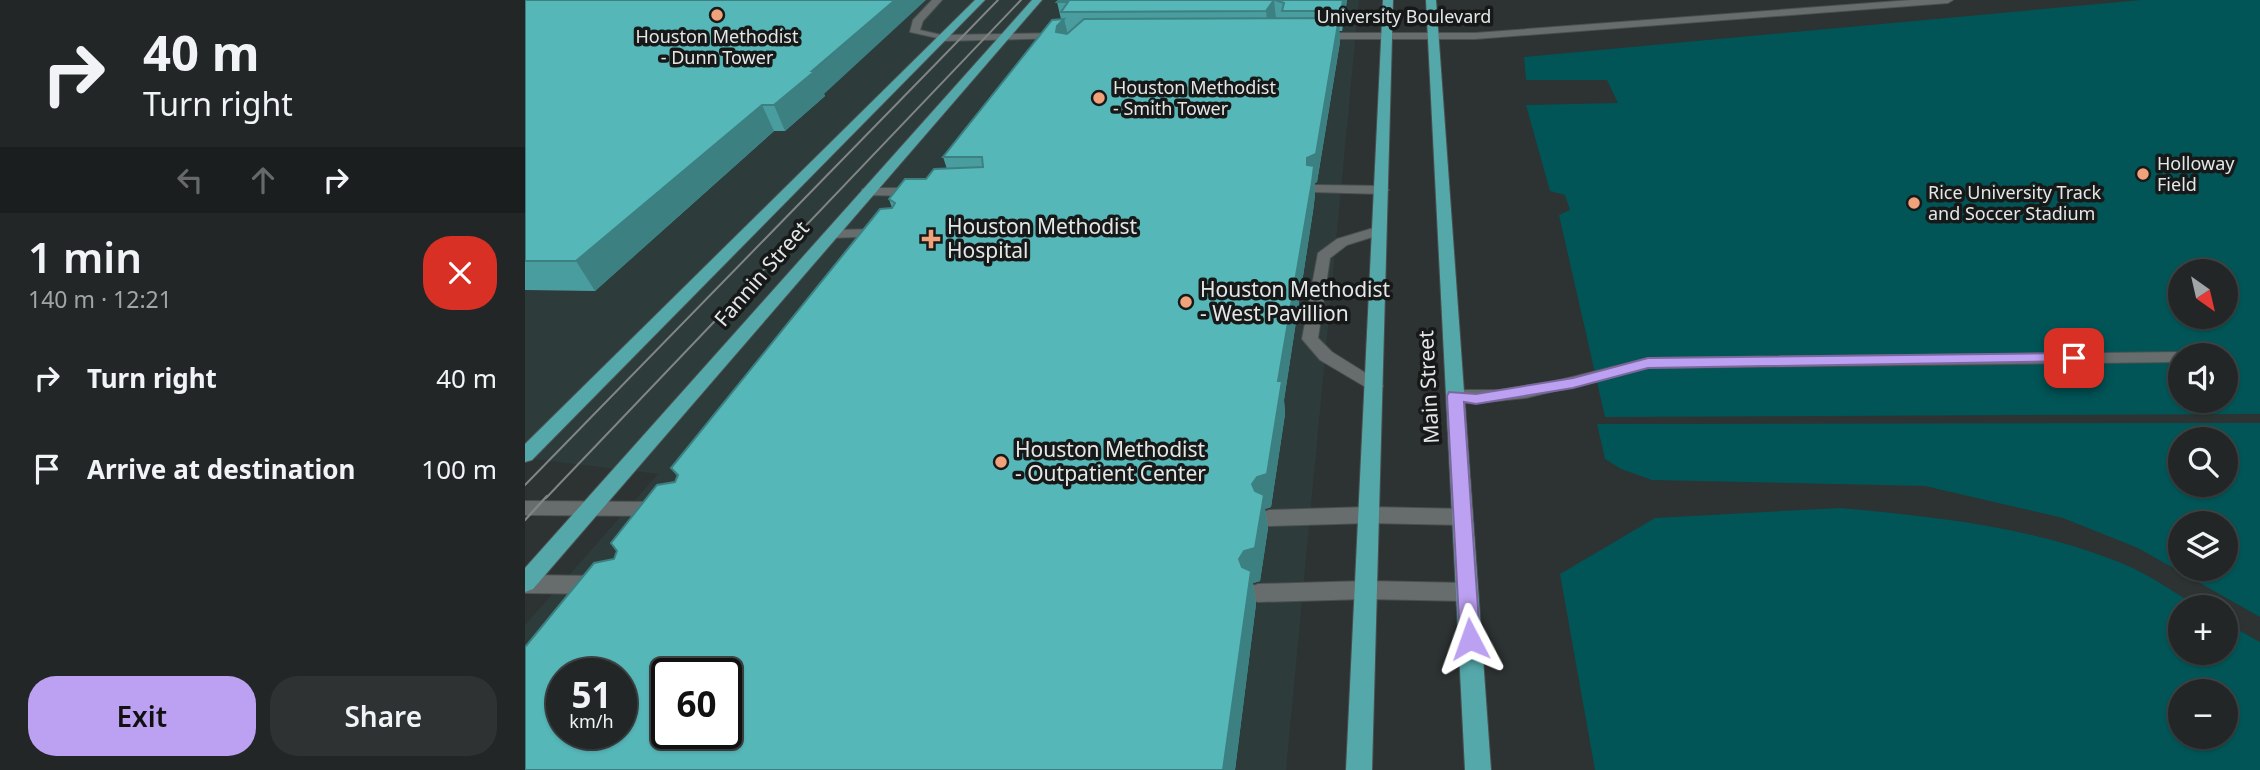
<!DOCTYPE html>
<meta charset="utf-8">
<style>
:root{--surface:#222626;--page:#2e3232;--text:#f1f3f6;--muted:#a2a5a7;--line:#3f4343;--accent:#bca0f2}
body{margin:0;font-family:"Noto Sans",sans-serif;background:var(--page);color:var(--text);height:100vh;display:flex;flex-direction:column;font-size:26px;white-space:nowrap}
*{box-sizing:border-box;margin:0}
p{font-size:23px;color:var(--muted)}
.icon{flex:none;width:38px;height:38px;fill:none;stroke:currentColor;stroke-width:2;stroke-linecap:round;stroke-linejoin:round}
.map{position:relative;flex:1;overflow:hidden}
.panel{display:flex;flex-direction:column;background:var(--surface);width:525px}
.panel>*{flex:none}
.guide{background:#222626;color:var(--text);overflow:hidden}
.needle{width:46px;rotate:146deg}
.tools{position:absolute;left:1643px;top:259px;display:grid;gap:14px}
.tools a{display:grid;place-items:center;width:70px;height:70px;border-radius:50%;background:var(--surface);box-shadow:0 2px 5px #0004,0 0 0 2px var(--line);font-size:35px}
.speed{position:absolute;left:21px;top:658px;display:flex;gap:14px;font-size:35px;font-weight:700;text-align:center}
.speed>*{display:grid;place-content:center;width:91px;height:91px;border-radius:50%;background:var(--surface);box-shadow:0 2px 5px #0004,0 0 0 2px var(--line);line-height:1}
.speed small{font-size:18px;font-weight:400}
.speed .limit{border:4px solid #111;border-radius:10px;background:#fff;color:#111}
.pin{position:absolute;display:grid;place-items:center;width:60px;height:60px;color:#fff;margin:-30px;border-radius:14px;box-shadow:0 4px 10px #0006}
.me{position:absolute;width:77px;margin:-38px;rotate:356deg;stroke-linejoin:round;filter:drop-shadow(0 0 5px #0008)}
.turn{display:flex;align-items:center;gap:24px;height:147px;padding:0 28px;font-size:32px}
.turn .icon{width:91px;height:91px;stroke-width:2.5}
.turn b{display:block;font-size:49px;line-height:60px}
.lanes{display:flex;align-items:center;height:66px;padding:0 28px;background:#0003;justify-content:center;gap:35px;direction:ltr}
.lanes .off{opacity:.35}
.round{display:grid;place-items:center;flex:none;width:74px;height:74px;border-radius:28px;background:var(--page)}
.headline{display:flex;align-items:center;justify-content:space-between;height:119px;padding:0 28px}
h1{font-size:42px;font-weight:600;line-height:52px}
.cta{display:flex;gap:14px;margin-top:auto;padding:14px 28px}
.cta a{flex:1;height:80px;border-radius:28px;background:var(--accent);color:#111;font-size:28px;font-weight:600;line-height:80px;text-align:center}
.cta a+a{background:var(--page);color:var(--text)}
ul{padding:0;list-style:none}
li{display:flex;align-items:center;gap:21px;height:91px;padding:0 28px}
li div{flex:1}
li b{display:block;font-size:26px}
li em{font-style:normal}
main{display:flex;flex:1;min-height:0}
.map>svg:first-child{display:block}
.built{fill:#2d3b3b;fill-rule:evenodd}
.green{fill:#015557;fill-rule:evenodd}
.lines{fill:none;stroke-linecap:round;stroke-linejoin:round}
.lane-casing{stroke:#4b4f4f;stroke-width:2}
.secondary-casing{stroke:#4b4f4f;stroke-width:2}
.primary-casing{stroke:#4b4f4f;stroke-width:2}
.lane{fill:#676d6d;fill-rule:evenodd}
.secondary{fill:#676d6d;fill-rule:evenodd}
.primary{fill:#54a8aa;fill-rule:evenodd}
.tram-far1{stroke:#808484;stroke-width:2}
.tram{stroke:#808484;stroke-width:2.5}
.wall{fill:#4a9d9f}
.shaded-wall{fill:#3c8082}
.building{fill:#56b7b9;stroke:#3c8082;stroke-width:2;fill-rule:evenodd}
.route{fill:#bca0f2;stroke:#7a689d;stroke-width:2}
.poi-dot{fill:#f0a27a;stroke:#171919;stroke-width:2.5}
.labels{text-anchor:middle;stroke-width:7;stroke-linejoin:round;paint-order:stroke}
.far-street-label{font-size:18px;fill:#e4e7e7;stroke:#171919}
.far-poi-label{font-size:18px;fill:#e4e7e7;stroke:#171919;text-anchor:start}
.poi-label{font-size:21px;fill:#e4e7e7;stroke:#171919;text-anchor:start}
.street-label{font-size:21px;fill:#e4e7e7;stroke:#171919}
</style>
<main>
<section class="panel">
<div class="guide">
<div class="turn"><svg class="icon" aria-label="right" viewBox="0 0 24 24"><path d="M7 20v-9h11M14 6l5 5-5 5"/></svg><div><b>40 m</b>Turn right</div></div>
<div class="lanes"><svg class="icon off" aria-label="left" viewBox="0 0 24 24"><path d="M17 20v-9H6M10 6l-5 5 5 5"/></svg><svg class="icon off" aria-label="ahead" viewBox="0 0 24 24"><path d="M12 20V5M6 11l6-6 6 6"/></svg><svg class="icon" aria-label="right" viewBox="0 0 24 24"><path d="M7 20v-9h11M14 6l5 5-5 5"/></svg></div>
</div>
<div class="headline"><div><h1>1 min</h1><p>140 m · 12:21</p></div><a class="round" style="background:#d93025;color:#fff"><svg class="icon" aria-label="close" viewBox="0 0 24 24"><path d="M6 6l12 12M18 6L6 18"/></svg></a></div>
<ul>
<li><svg class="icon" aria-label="right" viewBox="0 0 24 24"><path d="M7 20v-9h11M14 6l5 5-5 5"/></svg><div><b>Turn right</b></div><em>40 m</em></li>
<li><svg class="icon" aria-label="arrive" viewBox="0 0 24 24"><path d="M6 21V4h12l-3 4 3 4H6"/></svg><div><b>Arrive at destination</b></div><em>100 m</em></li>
</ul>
<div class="cta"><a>Exit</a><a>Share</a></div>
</section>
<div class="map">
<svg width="1735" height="770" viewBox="0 0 1735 770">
<rect width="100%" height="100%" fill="#2d3232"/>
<!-- built -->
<path class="built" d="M0,0H834L761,770H0V625L133,474L0,458ZM37,674H96V733H37ZM142,674H201V733H142Z"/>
<!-- green -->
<g class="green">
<path d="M1616,0H1735V414L1080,417L1034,215L1045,210L1040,195L1025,191L1001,105L1093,103L1082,80H1001L999,57ZM1656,271H1701V317H1656ZM1656,355H1701V401H1656Z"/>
<path d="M1735,423V617L1613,548L1538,518L1400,486L1127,480L1096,469L1080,459L1072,424ZM1656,439H1701V485H1656ZM1656,523H1701V569H1656Z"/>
<path d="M1315,508C1412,517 1503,526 1594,562C1622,573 1648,592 1674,607H1656V653H1701V623L1735,642V770H1070L1035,574L1130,518ZM1701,691V737H1656V691Z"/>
</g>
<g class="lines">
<defs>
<g id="lane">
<path d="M407,0H417L398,21L395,30L421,36V40L385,32L388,20Z"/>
<path d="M791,185L857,186L864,190L857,194L786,192V186Z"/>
<path d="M342,188H391L398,192L391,196L337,195V189Z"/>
<path d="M855,226L860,227V233L822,245L805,258L793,338L807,352L855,382L858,386L855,390L849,392L795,360L777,339L793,253L812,239Z"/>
<path d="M357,229L364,233L362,236L305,238L298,234L305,230Z"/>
<path d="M1656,352L1663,355H1656V362L1123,368L1001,398L951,403L930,402L921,396L930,390H975L1027,382L1123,358Z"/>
</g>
<g id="secondary">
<path d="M1387,0H1428L1423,3L950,39H792L787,36L792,33H950Z"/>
<path d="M536,33L541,36L540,38L417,41L412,38L417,35Z"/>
<path d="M0,501L135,502L142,504L145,509L142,514L135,516L0,515Z"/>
<path d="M844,507L938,509L945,512L948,517L945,522L938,525L844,523L744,526L737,523L734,518L737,513L744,510Z"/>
<path d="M0,575L73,576L81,579L84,585L81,591L73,594L0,593Z"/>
<path d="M841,581L942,583L950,586L953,592L950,598L942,601L841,599L733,602L725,599L722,593L725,587L733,584Z"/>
</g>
<g id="primary">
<path d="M450,0H460L7,460L0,462V444Z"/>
<path d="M507,0H517L8,589L0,592V568Z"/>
<path d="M858,0H868L847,770H821Z"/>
<path d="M901,0H911L966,770H940Z"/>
</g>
</defs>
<!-- lane casing -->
<use href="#lane" class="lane-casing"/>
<!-- secondary casing -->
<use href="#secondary" class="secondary-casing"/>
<!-- primary casing -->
<use href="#primary" class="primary-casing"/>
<!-- lane -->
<use href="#lane" class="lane"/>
<!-- secondary -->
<use href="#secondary" class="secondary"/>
<!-- primary -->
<use href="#primary" class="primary"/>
<!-- tram-far1 -->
<g class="tram-far1">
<path d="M0,485L473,0"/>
<path d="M21,498L496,0"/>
</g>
<!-- tram -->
<path class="tram" d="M0,520L22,496"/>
</g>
<!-- wall -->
<g class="wall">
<path d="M0,0L299,94L300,96L260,131H249L70,291L0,290Z"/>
<path d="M534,0H822L817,31H814L815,42L792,182L790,183V195L788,211L759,400L760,414L746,507L740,509L743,528L735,581L728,583L731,604L710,770H0L89,559L150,482L152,476L146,468L367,208L364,199L422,169L418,157L536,19L532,2Z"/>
</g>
<!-- shaded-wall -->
<g class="shaded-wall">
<path d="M370,0H401L299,94L300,96L260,131L249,105Z"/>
<path d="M749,0L751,19L743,31L741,11Z"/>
<path d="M818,0H822L817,31L816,11Z"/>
<path d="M814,18L815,42L792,182L790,183V195L788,211L759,400L760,414L746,507L740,509L743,528L735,581L728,583L731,604L710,770H698L714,559L727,484L753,381L783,186L782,158Z"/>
<path d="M539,19L545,43L531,32L532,26Z"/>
<path d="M237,105L249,131L70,291L51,261Z"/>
</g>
<!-- building -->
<g class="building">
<path d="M0,0H370L287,71H290L249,105H237L51,261H0Z"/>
<path d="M534,0H749L741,11L536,12L543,2H532Z"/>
<path d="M750,0H818L816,11H757L759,3Z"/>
<path d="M814,18L791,154L782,158V165L789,166L787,182L753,381H757L742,474L732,477L727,484L730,491L739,495L730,548L719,551L714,559L717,567L726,571L698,770H0V647L69,563L89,559L92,551L86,543L132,485L150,482L153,475L146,468L355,209L367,208L370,203L364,199L380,179H401L409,169L458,167L457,157H418L527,20L539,19L532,26L531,32L542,34L559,19ZM37,674H96V733H37ZM142,674H201V733H142Z"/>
</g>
<!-- route -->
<path class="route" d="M1549,353L1555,354L1557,358L1555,361L1123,368L1048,388L951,404L939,402L955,639L952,646L945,648L938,646L935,639L922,396L924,392L951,394L1048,378L1123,358Z"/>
<!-- markers -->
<g class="poi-dot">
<circle cx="192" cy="15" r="7"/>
<circle cx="574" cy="98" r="7"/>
<circle cx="1618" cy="174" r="7"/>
<circle cx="1389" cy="203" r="7"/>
<path d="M402.5 228.5h7v7h7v7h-7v7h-7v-7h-7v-7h7z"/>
<circle cx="661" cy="302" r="7"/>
<circle cx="476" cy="462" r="7"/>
</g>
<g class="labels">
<!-- far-street labels -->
<g class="far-street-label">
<text x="879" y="23">University Boulevard</text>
</g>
<!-- far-poi labels -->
<g class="far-poi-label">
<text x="192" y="43" text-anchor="middle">Houston Methodist<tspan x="192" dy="21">- Dunn Tower</tspan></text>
<text x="588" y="94">Houston Methodist<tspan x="588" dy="21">- Smith Tower</tspan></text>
<text x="1632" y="170">Holloway<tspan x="1632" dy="21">Field</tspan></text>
<text x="1403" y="199">Rice University Track<tspan x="1403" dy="21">and Soccer Stadium</tspan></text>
</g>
<!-- poi labels -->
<g class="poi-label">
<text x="422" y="234">Houston Methodist<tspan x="422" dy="24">Hospital</tspan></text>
<text x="675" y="297">Houston Methodist<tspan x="675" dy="24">- West Pavillion</tspan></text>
<text x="490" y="457">Houston Methodist<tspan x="490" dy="24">- Outpatient Center</tspan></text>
</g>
<!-- street labels -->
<g class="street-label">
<text transform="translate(237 274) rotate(-49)" y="7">Fannin Street</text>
<text transform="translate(904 387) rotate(-93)" y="7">Main Street</text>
</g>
</g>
</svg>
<div class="tools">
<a><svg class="needle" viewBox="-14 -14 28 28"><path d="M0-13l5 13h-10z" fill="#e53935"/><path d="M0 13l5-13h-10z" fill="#a2a5a7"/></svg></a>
<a><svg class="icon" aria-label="sound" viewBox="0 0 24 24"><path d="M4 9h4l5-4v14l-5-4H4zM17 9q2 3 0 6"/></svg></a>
<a><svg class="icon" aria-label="search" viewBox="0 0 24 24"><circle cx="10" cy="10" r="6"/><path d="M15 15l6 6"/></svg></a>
<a><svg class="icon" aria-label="layers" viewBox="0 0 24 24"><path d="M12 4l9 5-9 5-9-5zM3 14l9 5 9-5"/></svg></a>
<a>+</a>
<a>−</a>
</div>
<div class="speed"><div>51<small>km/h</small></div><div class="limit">60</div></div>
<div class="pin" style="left:1549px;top:358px;background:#d93025"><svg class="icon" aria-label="arrive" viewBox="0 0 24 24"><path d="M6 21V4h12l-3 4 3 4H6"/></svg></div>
<svg class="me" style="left:945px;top:639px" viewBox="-20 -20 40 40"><path d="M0-17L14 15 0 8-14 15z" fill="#bca0f2" stroke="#fff" stroke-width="4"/></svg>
</div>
</main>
